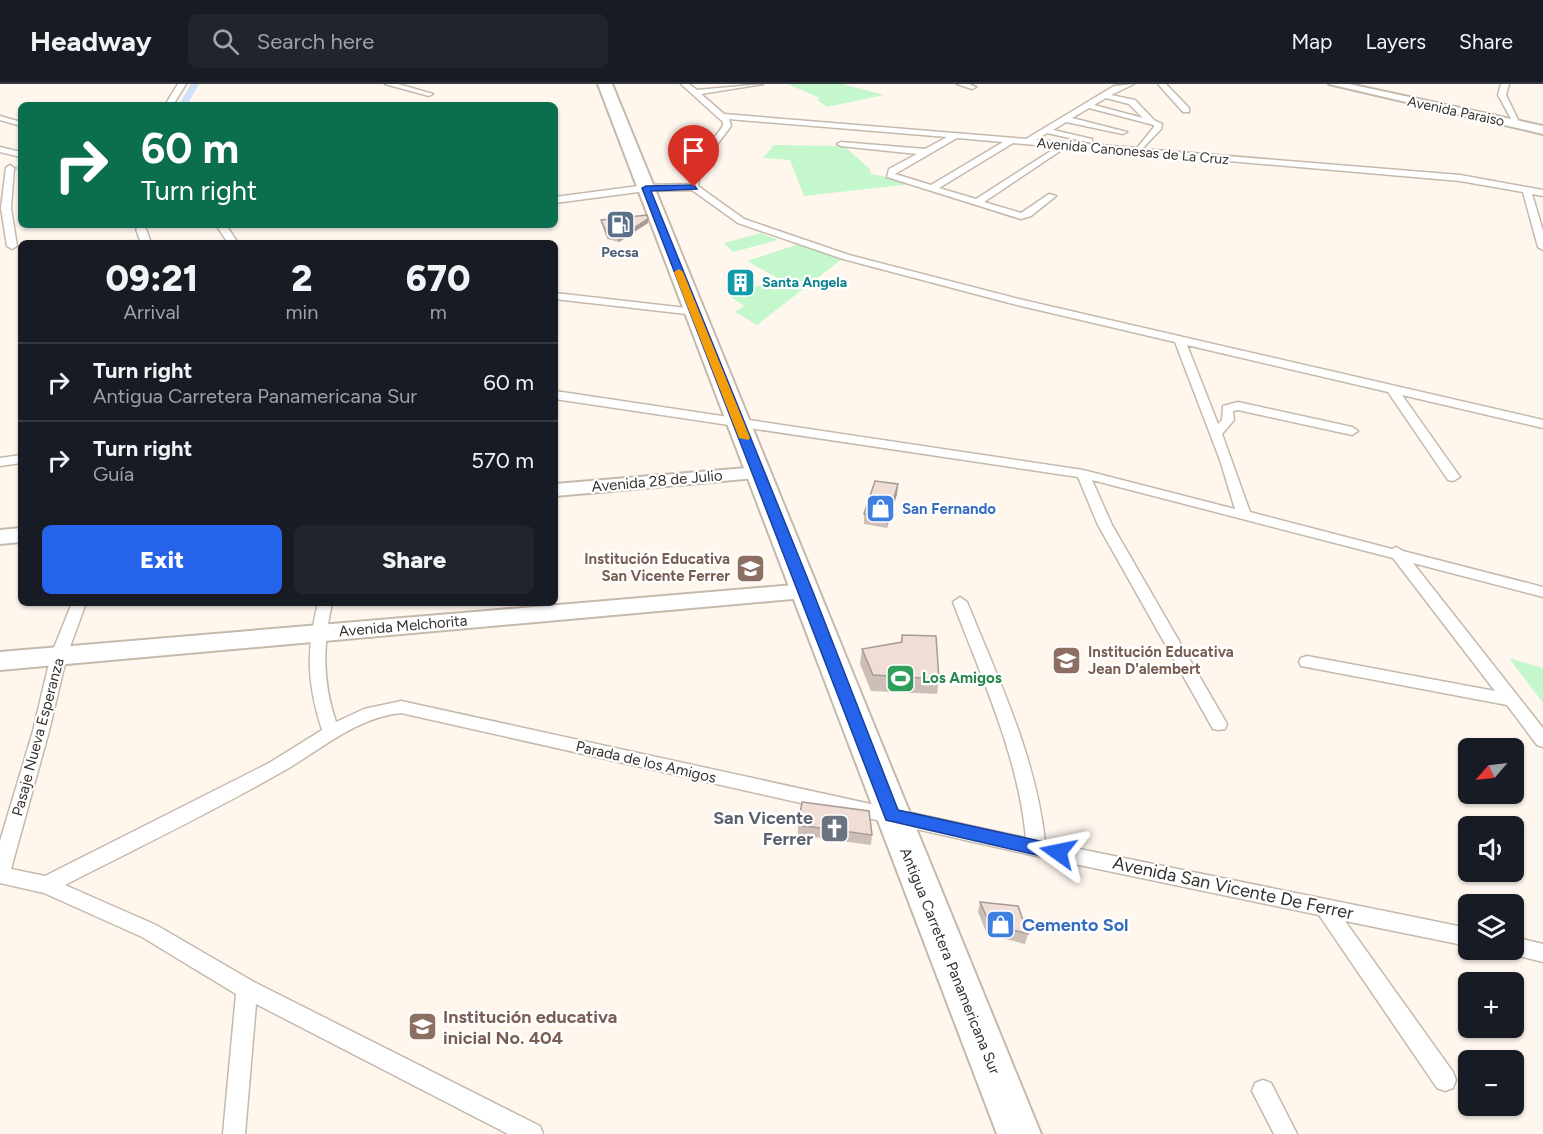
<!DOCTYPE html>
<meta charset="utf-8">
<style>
:root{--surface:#171b24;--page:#20242c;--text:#f1f3f6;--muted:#9ea1a6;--line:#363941;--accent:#2563eb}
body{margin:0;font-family:Figtree,sans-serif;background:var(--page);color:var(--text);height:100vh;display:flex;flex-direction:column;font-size:22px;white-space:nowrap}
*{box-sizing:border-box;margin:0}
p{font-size:20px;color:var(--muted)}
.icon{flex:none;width:33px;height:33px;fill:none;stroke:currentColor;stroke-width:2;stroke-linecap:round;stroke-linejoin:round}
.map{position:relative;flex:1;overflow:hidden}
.side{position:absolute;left:18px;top:156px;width:540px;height:366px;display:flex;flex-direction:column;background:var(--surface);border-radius:9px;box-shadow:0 2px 4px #0004}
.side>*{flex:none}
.hud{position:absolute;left:18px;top:18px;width:540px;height:126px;border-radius:9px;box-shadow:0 2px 4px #0004;background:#0b6e4f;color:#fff;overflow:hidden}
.needle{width:39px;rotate:242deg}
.controls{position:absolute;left:1458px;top:654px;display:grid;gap:12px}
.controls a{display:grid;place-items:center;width:66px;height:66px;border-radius:9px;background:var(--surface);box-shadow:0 2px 4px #0004;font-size:30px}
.pin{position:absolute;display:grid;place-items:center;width:51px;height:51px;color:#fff;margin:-62px -26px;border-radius:50% 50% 50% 0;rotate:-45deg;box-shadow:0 0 6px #0007}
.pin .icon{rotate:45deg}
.me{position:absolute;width:66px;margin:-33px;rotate:282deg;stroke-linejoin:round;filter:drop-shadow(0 0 4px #0008)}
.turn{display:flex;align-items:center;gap:21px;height:126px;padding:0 24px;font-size:27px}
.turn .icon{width:78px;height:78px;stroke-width:2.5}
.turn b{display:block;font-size:42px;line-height:51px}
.eta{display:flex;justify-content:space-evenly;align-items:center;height:102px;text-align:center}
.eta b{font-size:36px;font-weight:800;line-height:42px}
.button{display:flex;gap:12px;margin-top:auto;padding:12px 24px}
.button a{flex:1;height:69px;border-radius:9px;background:var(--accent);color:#fff;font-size:24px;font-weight:800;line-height:69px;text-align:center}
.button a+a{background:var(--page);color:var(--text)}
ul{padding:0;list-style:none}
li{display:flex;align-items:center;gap:18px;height:78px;padding:0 24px;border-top:2px solid var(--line)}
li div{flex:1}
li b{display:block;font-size:22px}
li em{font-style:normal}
header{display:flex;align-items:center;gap:36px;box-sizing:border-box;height:84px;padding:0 30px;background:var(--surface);border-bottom:2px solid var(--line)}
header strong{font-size:28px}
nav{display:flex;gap:33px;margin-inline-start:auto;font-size:21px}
.search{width:420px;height:54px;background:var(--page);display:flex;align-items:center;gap:15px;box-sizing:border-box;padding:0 21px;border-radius:9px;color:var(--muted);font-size:22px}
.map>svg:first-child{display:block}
.green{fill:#c4f7cb}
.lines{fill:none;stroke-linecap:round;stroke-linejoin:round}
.canal{fill:#cee1fb;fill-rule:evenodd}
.street-casing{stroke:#c5b9ab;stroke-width:3}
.secondary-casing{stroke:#c5b9ab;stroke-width:4}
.highway-casing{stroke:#c5b9ab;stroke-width:4}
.street{fill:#fff;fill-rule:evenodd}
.secondary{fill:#fff;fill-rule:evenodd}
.highway{fill:#fff;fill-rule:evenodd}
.wall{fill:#cebeb8}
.shaded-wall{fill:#a89b96}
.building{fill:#f0ddd6;stroke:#a89b96;stroke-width:1.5}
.route{fill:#2563eb;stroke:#184099;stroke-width:1.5}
.slow{fill:#f59e0b}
.labels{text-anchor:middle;stroke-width:4.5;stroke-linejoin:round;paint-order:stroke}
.far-street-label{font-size:14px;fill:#36312c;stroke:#fff}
.far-service-label{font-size:14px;font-weight:bold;fill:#4e5e75;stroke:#fff}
.far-culture-label{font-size:14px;font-weight:bold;fill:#0d838f;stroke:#fff;text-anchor:start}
.street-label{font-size:15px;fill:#36312c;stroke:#fff}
.shop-label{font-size:15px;font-weight:bold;fill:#366cbe;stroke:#fff;text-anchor:start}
.education-label{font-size:15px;font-weight:bold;fill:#785e54;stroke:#fff;text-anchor:end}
.leisure-label{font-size:15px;font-weight:bold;fill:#27864d;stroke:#fff;text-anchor:start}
.near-worship-label{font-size:18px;font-weight:bold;fill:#5b616d;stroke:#fff;text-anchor:end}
.near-street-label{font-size:18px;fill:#36312c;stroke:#fff}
.near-shop-label{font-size:18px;font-weight:bold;fill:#366cbe;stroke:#fff;text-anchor:start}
.near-education-label{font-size:18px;font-weight:bold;fill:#785e54;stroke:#fff;text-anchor:start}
</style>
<header>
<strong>Headway</strong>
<div class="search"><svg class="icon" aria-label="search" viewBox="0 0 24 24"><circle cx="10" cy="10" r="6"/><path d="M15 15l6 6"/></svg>Search here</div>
<nav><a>Map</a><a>Layers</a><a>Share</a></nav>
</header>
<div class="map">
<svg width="1543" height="1050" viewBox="0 0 1543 1050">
<rect width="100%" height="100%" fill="#fff7ee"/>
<!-- green -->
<g class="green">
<path d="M787,0H842L884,11L827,23L817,16L820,14Z"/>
<path d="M774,61L844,62L870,85L871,90L921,99L804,112L790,76L763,74Z"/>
<path d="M761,149L778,156L733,168L724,159Z"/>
<path d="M799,160L842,175L757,241L735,228L744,222L730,212L776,195L786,199L747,177Z"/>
<path d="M1509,574L1543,584V619Z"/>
</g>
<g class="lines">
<!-- canal -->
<g class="canal">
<path d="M191,0H199L187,21H179Z"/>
<path d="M21,81V87L10,85L12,83Z"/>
</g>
<defs>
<g id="street">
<path d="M178,0H186L173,21H165Z"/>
<path d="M385,0H398L433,10L429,12Z"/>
<path d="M681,0H689L697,6L763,0L701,10L724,30L1026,55L1114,2L1134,0L1111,11L1135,16L1154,36L1162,40L1161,45L1142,65L1460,91L1543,106V112L1532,110L1543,147V166L1538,163L1523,108L1460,97L1066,63L984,118L1021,129L1049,110L1056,112L1031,132L1021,135L887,93L889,85L917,70L841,62L837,60L841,58L925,65L947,53L729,35L731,42L701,82L698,102L744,135L849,171L1023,216L1543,336V344L1402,311L1460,393L1453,397L1448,396L1388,308L1187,261L1218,340L1222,336L1223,322L1238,318L1352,343L1358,347L1352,351L1238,326L1233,327L1234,336L1222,350L1250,428L1392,465L1396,463L1403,467L1543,503V513L1413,479L1543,644V663L1537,661L1507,621L1301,582L1299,578L1301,574L1307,572L1495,607L1393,474L1092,396L1112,441L1227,640L1225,645L1219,646L1213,645L1098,441L1078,393L555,315V307L1083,386L1235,425L1220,376L1175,258L1017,221L843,175L738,139L692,106L646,107L555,119V113L646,101L690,100L693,82L723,42V38ZM1106,14L1129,20L1143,34L1094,21ZM1089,24L1154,41V43L1137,64L1036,56L1047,49L1092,59V55L1053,46L1066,38L1123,50L1127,48L1072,34ZM957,54L1003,58L931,101L895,90ZM1013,59L1057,63L976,115L939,104Z"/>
<path d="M957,0H969L976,3L972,5Z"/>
<path d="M1158,0H1166L1189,24V28H1183Z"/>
<path d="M1501,0H1509L1506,11L1521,42H1515L1498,11Z"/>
<path d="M0,32L21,38V42L0,36Z"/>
<path d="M0,63L21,68V73L0,68Z"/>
<path d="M10,81L14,84L11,124L17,162L12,165L7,162L1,124L6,84Z"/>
<path d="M216,141H226L238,159H228Z"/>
<path d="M141,142L146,145L151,159H141L136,145Z"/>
<path d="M555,209L695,225L700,228L695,231L555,215Z"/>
<path d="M21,371V379L0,382V374Z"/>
<path d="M960,513L967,518C999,597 1036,673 1045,758L1468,844V862L1345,837L1453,988L1456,996L1453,1004L1445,1007L1437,1004L1319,831L1036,772L401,629C354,634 320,667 280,689C210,729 137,764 65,801L156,841L254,898L540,1042L543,1050H508L256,920L245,1050H223L236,910L142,853L44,809L0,799V757L33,647L51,571L72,519H86L67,571L49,647L11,785L45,792L269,679L322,646C307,599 306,567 318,519H332C323,561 322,597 336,638L364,625L401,617L1026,754C1018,671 982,595 953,518Z"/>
<path d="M1514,853L1543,860V878L1507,869L1506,866H1514Z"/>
<path d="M1263,996L1271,999L1297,1050H1274L1252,1007L1255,999Z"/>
</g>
<g id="secondary">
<path d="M1329,0H1349L1543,42V50Z"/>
<path d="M759,383L766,385L769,389L766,393L555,412V400Z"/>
<path d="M21,444V458L0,460V446Z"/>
<path d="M806,500L814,503L817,508L814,513L0,586V568Z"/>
</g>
<path id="highway" d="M598,0H612L1041,1050H997Z"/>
</defs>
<!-- street casing -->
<use href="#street" class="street-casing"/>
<!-- secondary casing -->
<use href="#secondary" class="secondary-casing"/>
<!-- highway casing -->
<use href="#highway" class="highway-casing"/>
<!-- street -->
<use href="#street" class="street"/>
<!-- secondary -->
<use href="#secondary" class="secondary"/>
<!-- highway -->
<use href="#highway" class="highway"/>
</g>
<!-- wall -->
<g class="wall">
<path d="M601,136L648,139L619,158L607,155L602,141Z"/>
<path d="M898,400L897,410L887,444L864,440V430Z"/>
<path d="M902,551L939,595L937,610L871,607L860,580L862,565L901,558Z"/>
<path d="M798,741L872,751L871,761L798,751Z"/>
<path d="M980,818L1028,850L1025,860L987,850L978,828Z"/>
</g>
<!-- shaded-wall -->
<g class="shaded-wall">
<path d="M648,135V139L619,158L618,154Z"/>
<path d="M898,400L897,410L887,444L888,434Z"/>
</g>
<!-- building -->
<g class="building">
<path d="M647,131L648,135L618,154L607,150L601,136Z"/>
<path d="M875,397L898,400L888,434L864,430Z"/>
<path d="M902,551L936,552L939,595L873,591L862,565L902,558Z"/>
<path d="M802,718L869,727L872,751L798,741Z"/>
<path d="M980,818L1018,822L1028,850L990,840Z"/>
</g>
<!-- route -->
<path class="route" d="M694,101L697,105L651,107L813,508L898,726L1058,761L1064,763L1067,768L1064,773L1058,776L886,736L642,104L646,102Z"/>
<!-- slow -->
<path class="slow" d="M679,185L683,188L750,354L748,356L739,354L674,188Z"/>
<!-- icons -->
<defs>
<symbol id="fuel-square" viewBox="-11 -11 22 22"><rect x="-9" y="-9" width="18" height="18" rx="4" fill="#5c6f8a" stroke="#fff"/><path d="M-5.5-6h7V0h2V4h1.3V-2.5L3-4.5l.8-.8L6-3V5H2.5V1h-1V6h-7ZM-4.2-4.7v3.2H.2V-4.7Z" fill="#fff"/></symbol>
<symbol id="building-square" viewBox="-11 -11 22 22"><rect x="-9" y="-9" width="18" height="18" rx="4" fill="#0f9aa8" stroke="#fff"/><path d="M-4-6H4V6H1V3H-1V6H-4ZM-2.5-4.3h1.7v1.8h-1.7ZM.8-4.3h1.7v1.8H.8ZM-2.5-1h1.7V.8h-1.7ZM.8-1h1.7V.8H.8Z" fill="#fff"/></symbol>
<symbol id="shop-square" viewBox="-11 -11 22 22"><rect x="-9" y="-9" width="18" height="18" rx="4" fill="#3f7fe0" stroke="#fff"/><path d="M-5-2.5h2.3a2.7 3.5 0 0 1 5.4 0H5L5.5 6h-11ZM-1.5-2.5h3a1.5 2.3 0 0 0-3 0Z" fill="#fff"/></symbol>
<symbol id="school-square" viewBox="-11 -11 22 22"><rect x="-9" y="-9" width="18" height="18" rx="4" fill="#8d6e63" stroke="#fff"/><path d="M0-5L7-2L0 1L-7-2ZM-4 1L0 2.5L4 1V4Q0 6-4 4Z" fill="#fff"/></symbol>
<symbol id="stadium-square" viewBox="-11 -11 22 22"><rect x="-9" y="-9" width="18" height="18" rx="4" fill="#2e9e5b" stroke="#fff"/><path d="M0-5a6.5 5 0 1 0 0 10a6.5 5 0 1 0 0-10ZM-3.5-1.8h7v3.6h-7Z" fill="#fff"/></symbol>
<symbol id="church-square" viewBox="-11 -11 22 22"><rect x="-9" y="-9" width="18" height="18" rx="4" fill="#6b7280" stroke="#fff"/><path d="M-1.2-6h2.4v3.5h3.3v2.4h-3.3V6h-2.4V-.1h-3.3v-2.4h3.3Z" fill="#fff"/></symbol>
</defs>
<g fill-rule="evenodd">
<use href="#fuel-square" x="604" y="124" width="33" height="33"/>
<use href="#building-square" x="724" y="182" width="33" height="33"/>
<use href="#shop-square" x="864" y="408" width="33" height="33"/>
<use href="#school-square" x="734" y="468" width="33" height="33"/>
<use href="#school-square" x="1050" y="560" width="33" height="33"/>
<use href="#stadium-square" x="884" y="578" width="33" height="33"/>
<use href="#church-square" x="818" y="728" width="33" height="33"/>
<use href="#shop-square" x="984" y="824" width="33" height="33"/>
<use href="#school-square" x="406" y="926" width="33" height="33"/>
</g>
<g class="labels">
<!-- far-street labels -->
<g class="far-street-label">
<text transform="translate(1456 27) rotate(12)" y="5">Avenida Paraiso</text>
<text transform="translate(1133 67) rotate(5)" y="5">Avenida Canonesas de La Cruz</text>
</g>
<!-- far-service labels -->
<g class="far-service-label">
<text x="620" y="173">Pecsa</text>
</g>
<!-- far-culture labels -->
<g class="far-culture-label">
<text x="762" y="203">Santa Angela</text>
</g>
<!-- street labels -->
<g class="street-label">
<text transform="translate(657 397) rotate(-5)" y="5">Avenida 28 de Julio</text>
<text transform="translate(403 542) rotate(-5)" y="5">Avenida Melchorita</text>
<text transform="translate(38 653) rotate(-75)" y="5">Pasaje Nueva Esperanza</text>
<text transform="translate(646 678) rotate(13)" y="5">Parada de los Amigos</text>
<text transform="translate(950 877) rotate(68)" y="5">Antigua Carretera Panamericana Sur</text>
</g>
<!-- shop labels -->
<g class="shop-label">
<text x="902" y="430">San Fernando</text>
</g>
<!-- education labels -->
<g class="education-label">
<text x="730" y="480">Institución Educativa<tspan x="730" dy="17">San Vicente Ferrer</tspan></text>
<text x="1088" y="573" text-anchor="start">Institución Educativa<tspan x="1088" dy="17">Jean D'alembert</tspan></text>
</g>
<!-- leisure labels -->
<g class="leisure-label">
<text x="922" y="599">Los Amigos</text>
</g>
<!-- near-worship labels -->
<g class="near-worship-label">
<text x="813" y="740">San Vicente<tspan x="813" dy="21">Ferrer</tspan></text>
</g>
<!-- near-street labels -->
<g class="near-street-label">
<text transform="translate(1233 804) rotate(12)" y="6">Avenida San Vicente De Ferrer</text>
</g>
<!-- near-shop labels -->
<g class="near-shop-label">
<text x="1022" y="847">Cemento Sol</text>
</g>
<!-- near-education labels -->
<g class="near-education-label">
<text x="443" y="939">Institución educativa<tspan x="443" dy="21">inicial No. 404</tspan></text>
</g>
</g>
</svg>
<div class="controls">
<a><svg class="needle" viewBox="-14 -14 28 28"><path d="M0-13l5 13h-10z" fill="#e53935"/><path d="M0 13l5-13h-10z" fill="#9ea1a6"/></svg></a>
<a><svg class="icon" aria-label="sound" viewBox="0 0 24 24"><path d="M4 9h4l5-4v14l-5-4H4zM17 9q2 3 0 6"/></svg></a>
<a><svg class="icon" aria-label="layers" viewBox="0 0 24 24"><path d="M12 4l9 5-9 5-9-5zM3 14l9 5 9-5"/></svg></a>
<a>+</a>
<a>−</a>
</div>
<div class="pin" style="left:694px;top:103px;background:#d93025"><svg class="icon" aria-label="arrive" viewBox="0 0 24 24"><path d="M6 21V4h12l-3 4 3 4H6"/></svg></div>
<svg class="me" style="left:1058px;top:768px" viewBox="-20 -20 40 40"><path d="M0-17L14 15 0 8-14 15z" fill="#2563eb" stroke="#fff" stroke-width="4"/></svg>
<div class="hud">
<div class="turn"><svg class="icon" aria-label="right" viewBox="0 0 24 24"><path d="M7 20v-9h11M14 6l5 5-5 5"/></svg><div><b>60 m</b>Turn right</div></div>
</div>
<section class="side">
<div class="eta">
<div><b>09:21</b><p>Arrival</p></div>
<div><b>2</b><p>min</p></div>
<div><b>670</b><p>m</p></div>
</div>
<ul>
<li><svg class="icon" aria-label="right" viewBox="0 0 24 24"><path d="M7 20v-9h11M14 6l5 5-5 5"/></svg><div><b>Turn right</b><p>Antigua Carretera Panamericana Sur</p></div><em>60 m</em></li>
<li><svg class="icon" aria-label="right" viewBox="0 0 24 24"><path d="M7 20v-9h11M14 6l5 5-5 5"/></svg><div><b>Turn right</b><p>Guía</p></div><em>570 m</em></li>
</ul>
<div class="button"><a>Exit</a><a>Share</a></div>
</section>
</div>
